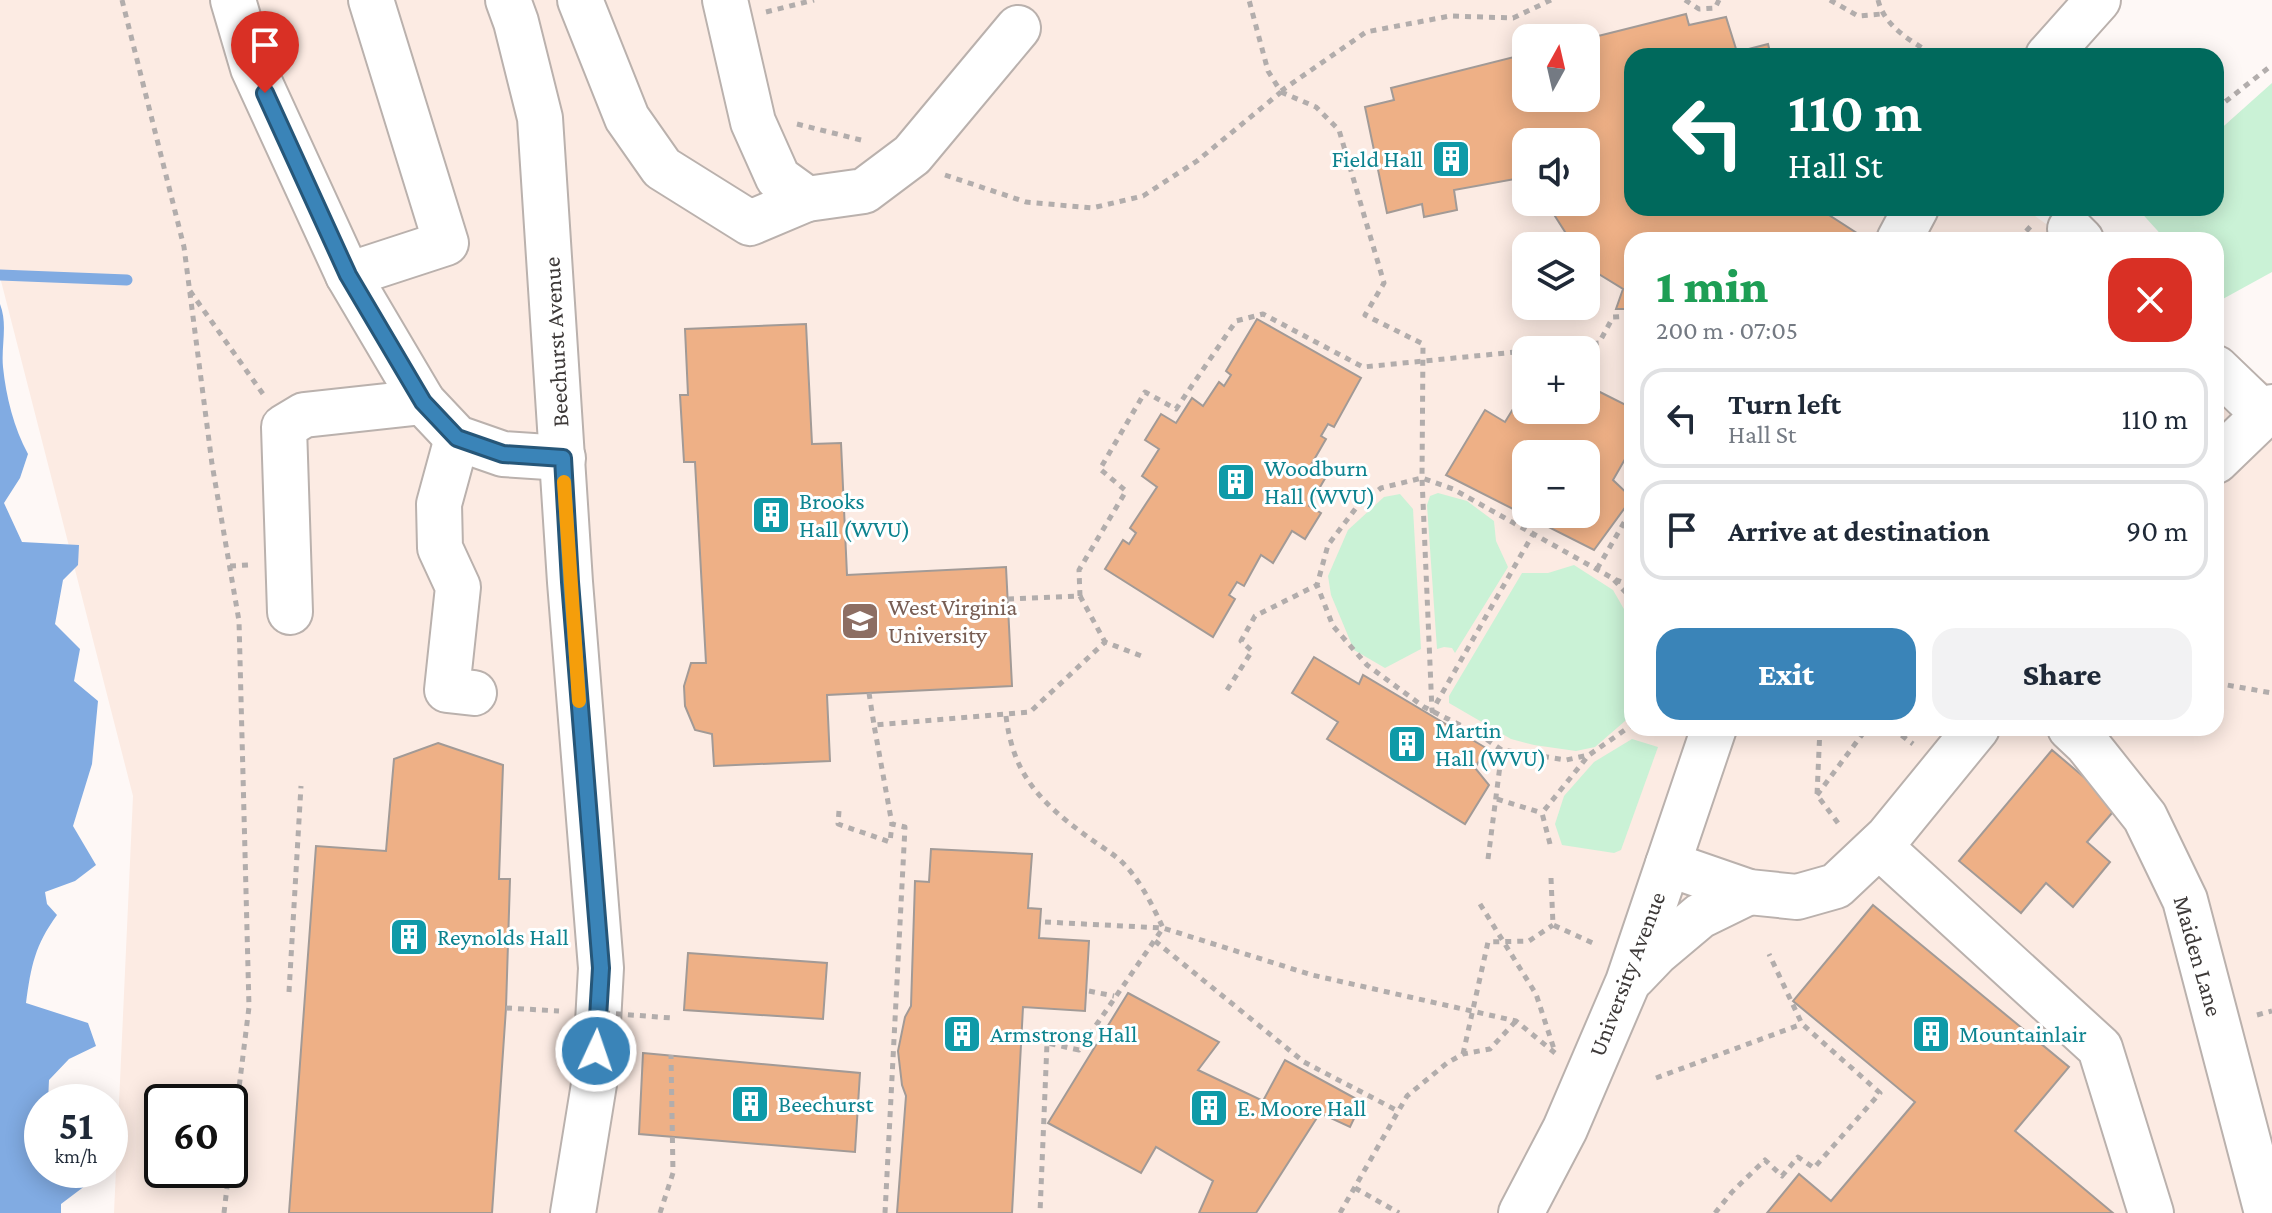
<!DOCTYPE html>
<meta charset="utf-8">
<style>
:root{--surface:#fff;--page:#f2f2f3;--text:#1f2937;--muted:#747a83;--line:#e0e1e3;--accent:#3a84b8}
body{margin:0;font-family:"Crimson Pro",serif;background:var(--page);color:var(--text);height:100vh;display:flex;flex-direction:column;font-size:30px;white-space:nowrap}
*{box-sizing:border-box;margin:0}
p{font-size:26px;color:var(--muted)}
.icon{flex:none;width:44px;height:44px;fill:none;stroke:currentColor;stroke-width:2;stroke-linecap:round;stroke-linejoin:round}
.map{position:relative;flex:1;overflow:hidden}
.drawer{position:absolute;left:1624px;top:232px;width:600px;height:504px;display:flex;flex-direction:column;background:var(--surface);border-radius:24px;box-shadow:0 4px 20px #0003}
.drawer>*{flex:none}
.banner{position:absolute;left:1624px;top:48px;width:600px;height:168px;border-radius:24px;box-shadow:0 4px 20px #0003;background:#00695c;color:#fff;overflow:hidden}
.needle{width:52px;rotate:8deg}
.controls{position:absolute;left:1512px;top:24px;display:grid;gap:16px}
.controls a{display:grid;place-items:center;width:88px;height:88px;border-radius:16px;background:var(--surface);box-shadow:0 4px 20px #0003;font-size:40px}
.speed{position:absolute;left:24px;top:1084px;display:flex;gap:16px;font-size:40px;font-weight:700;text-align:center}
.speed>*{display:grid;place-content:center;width:104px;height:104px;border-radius:50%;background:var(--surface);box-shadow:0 4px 20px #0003;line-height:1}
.speed small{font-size:20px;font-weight:400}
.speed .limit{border:4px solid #111;border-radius:12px;background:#fff;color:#111}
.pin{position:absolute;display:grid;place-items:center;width:68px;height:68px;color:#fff;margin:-82px -34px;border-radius:50% 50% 50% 0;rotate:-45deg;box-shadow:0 0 8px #0007}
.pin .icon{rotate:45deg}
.me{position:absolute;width:88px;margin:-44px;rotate:3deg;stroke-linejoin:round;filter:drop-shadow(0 0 6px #0008)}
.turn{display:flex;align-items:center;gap:28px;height:168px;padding:0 32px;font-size:36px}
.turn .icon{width:104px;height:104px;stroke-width:2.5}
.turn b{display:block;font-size:56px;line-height:68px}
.round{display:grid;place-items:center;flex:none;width:84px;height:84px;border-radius:24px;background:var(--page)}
.head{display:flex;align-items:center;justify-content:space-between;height:136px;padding:0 32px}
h1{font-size:48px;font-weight:800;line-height:60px;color:#1e9e55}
.cta{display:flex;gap:16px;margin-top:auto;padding:16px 32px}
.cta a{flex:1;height:92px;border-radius:24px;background:var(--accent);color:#fff;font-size:32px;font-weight:800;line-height:92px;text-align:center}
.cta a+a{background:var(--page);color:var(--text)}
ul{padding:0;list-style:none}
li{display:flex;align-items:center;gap:24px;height:100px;margin:0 16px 12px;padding:0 16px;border:4px solid var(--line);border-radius:24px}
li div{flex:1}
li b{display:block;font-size:30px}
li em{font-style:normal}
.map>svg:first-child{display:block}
.built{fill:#fcebe3;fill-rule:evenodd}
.green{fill:#caf2d6}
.water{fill:#81abe2}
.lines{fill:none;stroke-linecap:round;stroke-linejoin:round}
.stream{stroke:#81abe2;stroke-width:11}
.building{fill:#eeb086;stroke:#a29a96;stroke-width:2;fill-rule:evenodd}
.minor-casing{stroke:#bab1ad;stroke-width:48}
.major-casing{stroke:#bab1ad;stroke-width:48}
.path{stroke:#b2adac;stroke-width:5;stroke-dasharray:6 6;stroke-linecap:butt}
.minor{stroke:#fff;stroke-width:44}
.major{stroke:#fff;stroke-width:44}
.path-bridge{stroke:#b2adac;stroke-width:5;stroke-dasharray:6 6;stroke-linecap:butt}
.route-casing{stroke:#265678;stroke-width:20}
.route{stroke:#3a84b8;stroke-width:14}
.slow{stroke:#f59e0b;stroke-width:14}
.labels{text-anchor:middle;stroke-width:6;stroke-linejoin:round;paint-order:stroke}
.culture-label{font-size:24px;fill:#0d838f;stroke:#fff;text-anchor:start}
.street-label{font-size:24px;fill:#3d3938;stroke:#fff}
.education-label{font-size:24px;fill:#785e54;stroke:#fff;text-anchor:start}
</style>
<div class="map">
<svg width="2272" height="1213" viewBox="0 0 2272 1213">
<rect width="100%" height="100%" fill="#fef8f6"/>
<!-- built -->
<path class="built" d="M0,0H2090L2048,56H1632V208H2024L2068,240H1632V728H2216V346L2272,386V1213H114L133,796L0,277ZM1526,38H1586V98H1526ZM1526,142H1586V202H1526ZM1526,246H1586V306H1526ZM1526,350H1586V410H1526ZM1526,454H1586V514H1526ZM162,1102H230V1170H162Z"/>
<!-- green -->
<g class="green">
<path d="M2272,83V272L2221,300L2216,294V240H2166L2137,208H2216V133Z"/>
<path d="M1438,493L1467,501L1494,521L1496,541L1508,567L1455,653L1452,648L1444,647L1437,649L1427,505L1430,496Z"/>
<path d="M1400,494L1413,509L1421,649L1385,668L1354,650L1331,595L1328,576L1348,530L1384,497Z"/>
<path d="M1574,565L1613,590L1632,623V715L1595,747L1576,751L1534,745L1511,739L1449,703V696L1522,573H1548Z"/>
<path d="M1632,739L1658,747L1621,850L1614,853L1562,845L1555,824L1564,796L1594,762Z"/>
</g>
<!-- water -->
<path class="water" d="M0,304C8,325 1,345 3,367C6,397 14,428 28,454L20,478L4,503L22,542L79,545L78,565L63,580L55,624L80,649L74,681L98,701L92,764L73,826L96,865L75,881L45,892L47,904L57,915C35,945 31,966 26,1003L88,1023L96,1046L69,1059L49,1080L48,1102H42V1170H106L61,1204V1213H0Z"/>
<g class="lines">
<!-- stream -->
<path class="stream" d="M0,275L127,280"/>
</g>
<!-- building -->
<g class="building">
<path d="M1686,14L1689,25L1726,17L1737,52L1768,44L1771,56H1632V208H1828L1826,213L1863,237L1861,240H1632V309H1616L1623,289L1589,268L1586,264V246H1574L1546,202H1586V142H1526V177L1454,190L1457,210L1424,217L1422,204L1387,213L1365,107L1394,100L1391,88L1526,54V98H1586V39Z"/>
<path d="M1257,319L1361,378L1334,427L1328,424L1321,436L1326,439L1311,465L1327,475L1309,506L1321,513L1305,539L1292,531L1273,563L1261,555L1244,586L1237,582L1229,595L1235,599L1213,637L1105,569L1123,540L1129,544L1136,533L1130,528L1157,487L1142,476L1159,449L1145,440L1161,414L1176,423L1192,398L1203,406L1219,382L1224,386L1231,375L1226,371Z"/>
<path d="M806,324L812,444L841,443L847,575L1006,567L1012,686L827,695L830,761L714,766L712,734L695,730L685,706L684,686L691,663H706L695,462H684L680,395H688L685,329Z"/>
<path d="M1586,385L1632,408V447L1613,480L1632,498L1594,550L1446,475L1485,410L1505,422L1526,388V410H1586ZM1526,454H1586V514H1526Z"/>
<path d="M1314,657L1359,684L1363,675L1486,748L1475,768L1489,785L1465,824L1327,739L1338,722L1292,693Z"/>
<path d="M438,743L503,765L499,879H510L506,1008L492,1213H289L316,846L386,851L394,759Z"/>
<path d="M2052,750L2118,806L2087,842L2110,862L2073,907L2046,883L2021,913L1959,861Z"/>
<path d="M931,849L1032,854L1028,908L1041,909L1039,938L1089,941L1085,1011L1023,1007L1012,1213H897L906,1096L902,1085L898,1051L905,1017L911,1006L915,881L929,882Z"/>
<path d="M1873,905L2069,1067L2015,1131L2113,1213H1767L1799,1174L1831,1201L1915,1102L1793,1001Z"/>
<path d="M688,953L827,963L823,1019L684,1010Z"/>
<path d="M1128,993L1219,1042L1198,1070L1263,1101L1285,1060L1362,1102L1350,1127L1320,1113L1256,1213H1199L1213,1181L1156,1147L1141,1173L1048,1123Z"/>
<path d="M643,1053L860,1073L855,1152L639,1134Z"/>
</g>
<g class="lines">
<defs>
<g id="minor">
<path d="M233,0L253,68L348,275L423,402L457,438L503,454L563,458"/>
<path d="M580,0L627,118L662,168L750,223L807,199"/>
<path d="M725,0L753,122L778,178L807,199L864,191L912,155L1018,28"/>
<path d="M2048,56L2098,0"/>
<path d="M2070,229L2081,240"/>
<path d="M1899,240L1916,208"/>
<path d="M348,275L446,243L371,0"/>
<path d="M2216,368L2264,414"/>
<path d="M457,438L439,504L440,548L458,587L447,690L474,693"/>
<path d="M2216,461L2272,407"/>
<path d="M290,612L284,427L304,415L423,402"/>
<path d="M2070,728L2087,744L2145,817L2185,900L2267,1213"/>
<path d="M1879,846L2100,1048L2151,1213"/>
<path d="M1668,864L1749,892L1797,897L1836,886L1888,837L1977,728"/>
<path d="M1633,977L1656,953L1700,916L1749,892"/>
<path d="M1521,1213L1565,1129L1628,982L1714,728"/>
</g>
<path id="major" d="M508,0L516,22L540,118L570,582L601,968L595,1078L573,1213"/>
</defs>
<!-- minor casing -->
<use href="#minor" class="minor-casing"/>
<!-- major casing -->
<use href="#major" class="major-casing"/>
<!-- path -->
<g class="path">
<path d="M122,0L184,247L212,464L239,621L249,1007L230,1161"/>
<path d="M1685,0L1699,9L1715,8L1719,0"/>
<path d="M1830,0L1858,16L1881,14"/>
<path d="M1878,0C1885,28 1912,41 1935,56"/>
<path d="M766,12L814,0"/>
<path d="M1281,91L1366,32L1450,16L1513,18L1551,0"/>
<path d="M1281,92L1316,107L1339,130L1384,283L1365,315L1423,344L1422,478L1432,711L1533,534"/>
<path d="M2216,109L2272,65"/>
<path d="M797,124L865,141"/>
<path d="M945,175L1026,202L1092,208L1143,196L1197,161L1281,92L1268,71L1249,0"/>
<path d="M2018,240L2031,226"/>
<path d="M190,291L263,394"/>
<path d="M1533,350L1599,343L1613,317L1632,316"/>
<path d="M230,566L249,565"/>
<path d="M1597,569L1632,509"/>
<path d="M1614,580L1632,599"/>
<path d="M1632,586L1614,579L1453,489L1422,478L1381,488L1356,508L1328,545L1317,585L1333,626L1367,665L1424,707L1480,735L1502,750L1566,760L1589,755L1632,725"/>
<path d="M1080,596L1105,642"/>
<path d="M1008,599L1080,596L1079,570L1126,491L1100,469L1145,392L1176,409L1236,321L1263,314L1363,367L1526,351"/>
<path d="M2216,683L2272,693"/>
<path d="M1227,690L1252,651L1241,641L1255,616L1317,585"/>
<path d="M869,693L874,725"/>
<path d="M1006,716C1013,774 1039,801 1085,835C1096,843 1109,851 1120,860C1139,878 1152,904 1163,928L1079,1050L1047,1043L1040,1213"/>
<path d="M1820,728L1817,795L1841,827"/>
<path d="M1892,728L1913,744"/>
<path d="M1817,795L1867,728"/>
<path d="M1497,799L1542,813"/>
<path d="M839,811L838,824L890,842L892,824"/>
<path d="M1550,844L1542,813L1588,756"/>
<path d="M1488,859L1502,750"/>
<path d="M1551,878L1553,925L1595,944"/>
<path d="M1480,904L1536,994L1554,1049"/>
<path d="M1045,922L1163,928L1312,975L1516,1021L1555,1053"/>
<path d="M1155,941L1304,1062L1398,1111"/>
<path d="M1089,991L1114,996"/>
<path d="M289,992L301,786"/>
<path d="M506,1008L559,1011"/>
<path d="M2257,1015L2272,1011"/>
<path d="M1463,1054L1488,942L1529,941L1553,925"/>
<path d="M1656,1078L1802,1024"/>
<path d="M1355,1188L1399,1213"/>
<path d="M224,1213L229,1170"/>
<path d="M660,1213L673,1173L671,1055"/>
<path d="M885,1213L905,827L892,824L874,725L1030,712L1105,642L1144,657"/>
<path d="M1340,1213L1407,1096L1447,1063L1463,1054L1490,1049L1516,1021"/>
<path d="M1715,1213L1732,1192L1765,1160L1782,1176L1798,1157L1814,1168L1880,1093L1802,1024L1769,954"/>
</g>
<!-- minor -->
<use href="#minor" class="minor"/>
<!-- major -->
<use href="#major" class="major"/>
<!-- path-bridge -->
<path class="path-bridge" d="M592,1012L672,1018"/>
</g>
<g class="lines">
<defs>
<path id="route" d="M265,93L348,275L423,402L457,438L503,454L563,458L570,582L601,968L596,1051"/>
</defs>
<!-- route casing -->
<use href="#route" class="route-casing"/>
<!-- route -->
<use href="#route" class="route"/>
<!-- slow -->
<path class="slow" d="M564,482L579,701"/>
</g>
<!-- icons -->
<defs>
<symbol id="building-square" viewBox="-11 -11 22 22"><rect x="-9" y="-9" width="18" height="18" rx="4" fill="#0f9aa8" stroke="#fff"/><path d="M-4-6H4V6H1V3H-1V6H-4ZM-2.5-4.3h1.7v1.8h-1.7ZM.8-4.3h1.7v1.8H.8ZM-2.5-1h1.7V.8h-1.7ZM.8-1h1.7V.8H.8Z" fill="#fff"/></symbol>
<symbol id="university-square" viewBox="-11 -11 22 22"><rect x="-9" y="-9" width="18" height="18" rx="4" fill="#8d6e63" stroke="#fff"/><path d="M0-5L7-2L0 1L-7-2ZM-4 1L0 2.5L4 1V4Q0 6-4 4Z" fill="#fff"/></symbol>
</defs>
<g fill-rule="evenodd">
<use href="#building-square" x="1429" y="137" width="44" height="44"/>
<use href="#building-square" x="1214" y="460" width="44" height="44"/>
<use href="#building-square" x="749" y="493" width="44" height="44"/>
<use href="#university-square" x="838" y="599" width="44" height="44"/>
<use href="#building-square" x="1385" y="722" width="44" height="44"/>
<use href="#building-square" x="387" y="915" width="44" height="44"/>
<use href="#building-square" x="940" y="1012" width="44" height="44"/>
<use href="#building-square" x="1909" y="1012" width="44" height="44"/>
<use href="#building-square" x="728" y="1082" width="44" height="44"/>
<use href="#building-square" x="1187" y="1086" width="44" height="44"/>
</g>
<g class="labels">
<!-- culture labels -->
<g class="culture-label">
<text x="1423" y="167" text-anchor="end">Field Hall</text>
<text x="1264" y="476">Woodburn<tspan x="1264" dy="28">Hall (WVU)</tspan></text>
<text x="799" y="509">Brooks<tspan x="799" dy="28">Hall (WVU)</tspan></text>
<text x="1435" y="738">Martin<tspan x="1435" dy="28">Hall (WVU)</tspan></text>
<text x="437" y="945">Reynolds Hall</text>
<text x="990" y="1042">Armstrong Hall</text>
<text x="1959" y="1042">Mountainlair</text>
<text x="778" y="1112">Beechurst</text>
<text x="1237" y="1116">E. Moore Hall</text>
</g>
<!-- street labels -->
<g class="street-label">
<text transform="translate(556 342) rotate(-93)" y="8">Beechurst Avenue</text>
<text transform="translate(2198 956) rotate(74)" y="8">Maiden Lane</text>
<text transform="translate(1627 974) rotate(-69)" y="8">University Avenue</text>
</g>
<!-- education labels -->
<g class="education-label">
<text x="888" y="615">West Virginia<tspan x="888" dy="28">University</tspan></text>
</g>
</g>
</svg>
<div class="controls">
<a><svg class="needle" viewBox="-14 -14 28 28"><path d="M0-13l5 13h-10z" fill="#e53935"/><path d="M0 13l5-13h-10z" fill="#747a83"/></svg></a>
<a><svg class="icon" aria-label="sound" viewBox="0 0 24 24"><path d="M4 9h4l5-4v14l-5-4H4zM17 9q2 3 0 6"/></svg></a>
<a><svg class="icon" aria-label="layers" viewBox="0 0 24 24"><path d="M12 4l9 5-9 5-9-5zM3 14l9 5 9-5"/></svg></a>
<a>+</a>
<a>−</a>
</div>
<div class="speed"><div>51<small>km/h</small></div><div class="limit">60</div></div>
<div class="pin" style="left:265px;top:93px;background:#d93025"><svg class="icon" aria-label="arrive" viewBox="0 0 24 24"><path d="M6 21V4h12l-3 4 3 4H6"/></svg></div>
<svg class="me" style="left:596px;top:1051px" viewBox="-20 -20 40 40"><circle r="17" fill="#3a84b8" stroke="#fff" stroke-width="3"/><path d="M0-11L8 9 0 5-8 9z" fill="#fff"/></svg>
<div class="banner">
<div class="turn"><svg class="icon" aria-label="left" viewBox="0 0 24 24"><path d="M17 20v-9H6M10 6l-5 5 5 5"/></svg><div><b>110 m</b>Hall St</div></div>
</div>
<section class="drawer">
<div class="head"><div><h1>1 min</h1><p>200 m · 07:05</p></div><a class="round" style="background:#d93025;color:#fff"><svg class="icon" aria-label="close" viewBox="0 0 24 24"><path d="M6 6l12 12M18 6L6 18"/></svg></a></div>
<ul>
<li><svg class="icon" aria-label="left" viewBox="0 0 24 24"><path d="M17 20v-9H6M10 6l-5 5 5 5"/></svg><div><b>Turn left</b><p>Hall St</p></div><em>110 m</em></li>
<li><svg class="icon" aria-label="arrive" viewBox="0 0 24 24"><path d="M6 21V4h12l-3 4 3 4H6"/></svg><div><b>Arrive at destination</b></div><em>90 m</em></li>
</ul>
<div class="cta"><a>Exit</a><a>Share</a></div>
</section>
</div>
